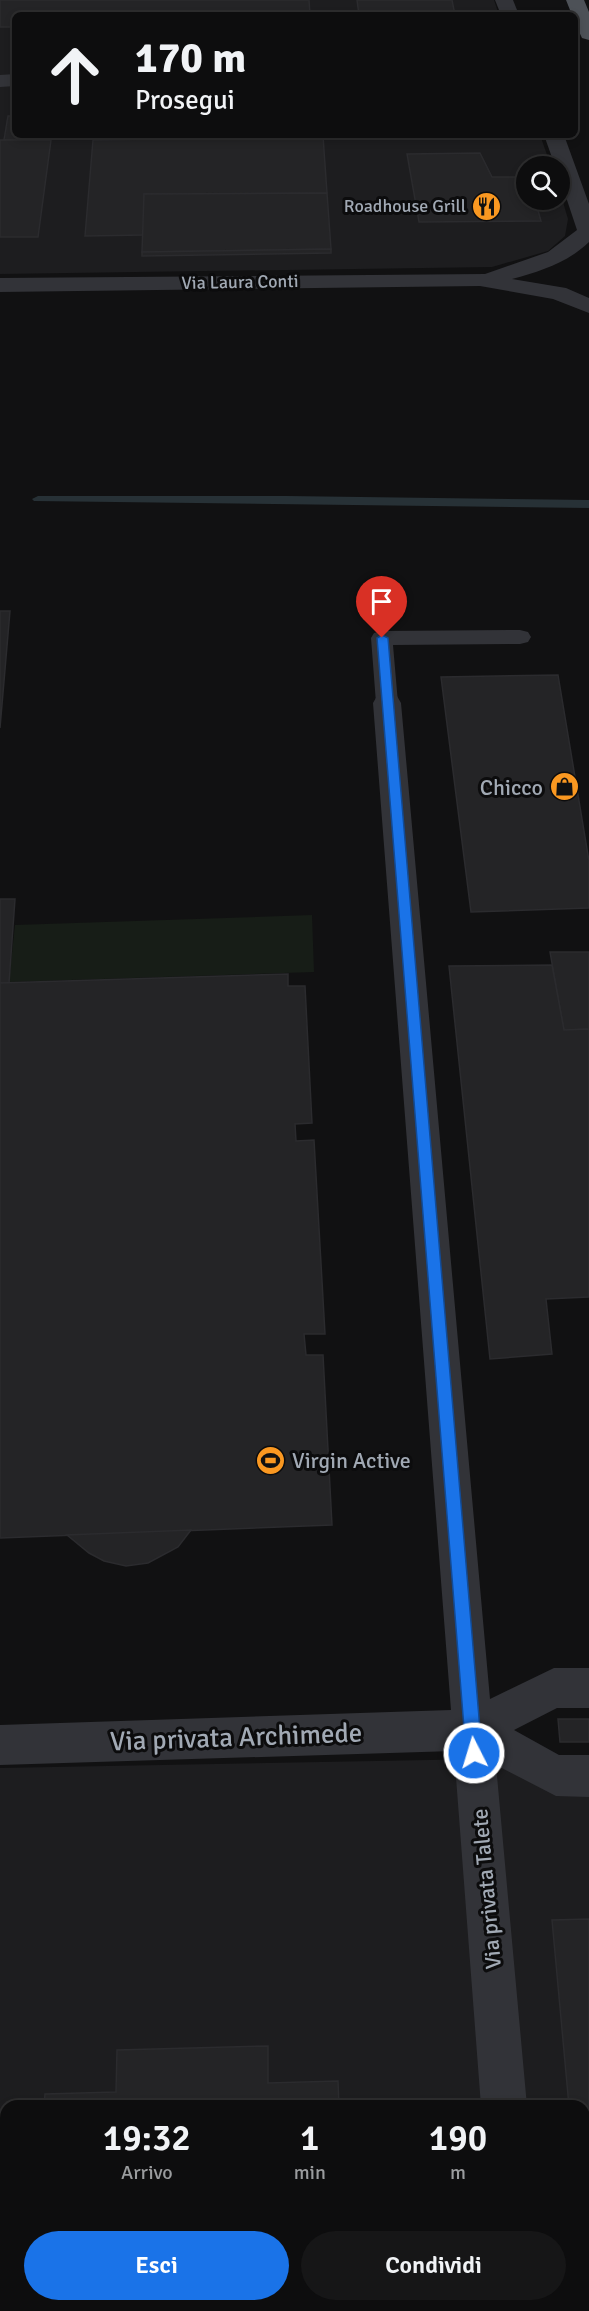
<!DOCTYPE html>
<html lang="it">
<style>
:root{--surface:#0d0d0e;--page:#161617;--text:#f1f3f6;--muted:#9a9c9e;--line:#2d2d2e;--accent:#1a73e8}
body{margin:0;font-family:Signika,sans-serif;background:var(--page);color:var(--text);height:100vh;display:flex;flex-direction:column;font-size:22px;white-space:nowrap}
*{box-sizing:border-box;margin:0}
p{font-size:20px;color:var(--muted)}
.icon{flex:none;width:33px;height:33px;fill:none;stroke:currentColor;stroke-width:2;stroke-linecap:round;stroke-linejoin:round}
.map{position:relative;flex:1;overflow:hidden}
.side{position:absolute;left:0px;top:2100px;width:590px;height:212px;display:flex;flex-direction:column;background:var(--surface);border-radius:18px 18px 0 0;box-shadow:0 3px 9px #0003,0 0 0 2px var(--line)}
.side>*{flex:none}
.guide{position:absolute;left:12px;top:12px;width:566px;height:126px;border-radius:9px;box-shadow:0 3px 9px #0003,0 0 0 2px var(--line);background:#0d0d0e;color:var(--text);overflow:hidden}
.tools{position:absolute;left:516px;top:156px;display:grid;gap:12px}
.tools a{display:grid;place-items:center;width:54px;height:54px;border-radius:50%;background:var(--surface);box-shadow:0 3px 9px #0003,0 0 0 2px var(--line);font-size:30px}
.pin{position:absolute;display:grid;place-items:center;width:51px;height:51px;color:#fff;margin:-62px -26px;border-radius:50% 50% 50% 0;rotate:-45deg;box-shadow:0 0 6px #0007}
.pin .icon{rotate:45deg}
.me{position:absolute;width:66px;margin:-33px;rotate:355deg;stroke-linejoin:round;filter:drop-shadow(0 0 4px #0008)}
.turn{display:flex;align-items:center;gap:21px;height:126px;padding:0 24px;font-size:27px}
.turn .icon{width:78px;height:78px;stroke-width:2.5}
.turn b{display:block;font-size:42px;line-height:51px}
.eta{display:flex;justify-content:space-evenly;align-items:center;height:102px;text-align:center}
.eta b{font-size:36px;font-weight:600;line-height:42px}
.action{display:flex;gap:12px;margin-top:auto;padding:12px 24px}
.action a{flex:1;height:69px;border-radius:36px;background:var(--accent);color:#fff;font-size:24px;font-weight:600;line-height:69px;text-align:center}
.action a+a{background:var(--page);color:var(--text)}
.map>svg:first-child{display:block}
.built{fill:#1d1d1f;fill-rule:evenodd}
.green{fill:#171d17}
.lines{fill:none;stroke-linecap:round;stroke-linejoin:round}
.stream{fill:#273136;fill-rule:evenodd}
.building{fill:#242426;stroke:#2b2b2e;stroke-width:1.5}
.service{fill:#323338;fill-rule:evenodd}
.minor{fill:#323338;fill-rule:evenodd}
.primary{fill:#4d5157;fill-rule:evenodd}
.route{fill:#1a73e8;stroke:#114b97;stroke-width:1.5}
.labels{text-anchor:middle;stroke-width:6;stroke-linejoin:round;paint-order:stroke}
.far-poi-label{font-size:18px;fill:#a1a9b4;stroke:#0c0c0d;text-anchor:end}
.far-street-label{font-size:18px;fill:#a1a9b4;stroke:#0c0c0d}
.poi-label{font-size:22px;fill:#a1a9b4;stroke:#0c0c0d;text-anchor:end}
.street-label{font-size:22px;fill:#a1a9b4;stroke:#0c0c0d}
.near-street-label{font-size:27px;fill:#a1a9b4;stroke:#0c0c0d}
</style>
<div class="map">
<svg width="589" height="2311" viewBox="0 0 589 2311">
<rect width="100%" height="100%" fill="#111112"/>
<!-- built -->
<g class="built">
<path d="M0,0H494L499,15H15V135H540L551,166H526V200H560V192L568,219L565,236L548,251L492,267L0,274Z"/>
<path d="M589,1757V2311H0V1768ZM6,2106H584V2306H6Z"/>
</g>
<!-- green -->
<path class="green" d="M312,915L314,972L9,982L15,925Z"/>
<g class="lines">
<!-- stream -->
<path class="stream" d="M38,496H287L589,500V508L34,501L32,499Z"/>
</g>
<!-- building -->
<g class="building">
<path d="M0,0H309L310,15H15V27H0Z"/>
<path d="M357,0H452L455,15H359Z"/>
<path d="M8,116H15V135H32L31,140H4Z"/>
<path d="M121,135H147V139H120Z"/>
<path d="M206,135H260V137L206,138Z"/>
<path d="M323,136L327,193L144,194V235L85,236L93,140Z"/>
<path d="M0,140H51L38,237H0Z"/>
<path d="M480,153L492,177H526V200H535L541,221L419,222L407,154Z"/>
<path d="M327,193L331,249L142,252L144,194Z"/>
<path d="M331,249V253L142,256V252Z"/>
<path d="M0,611H10L0,728Z"/>
<path d="M558,675L589,861V908L471,912L441,677Z"/>
<path d="M0,899H15L9,983H0Z"/>
<path d="M550,952H589V1029L564,1030Z"/>
<path d="M552,965L564,1030L589,1029V1297L546,1299L552,1354L490,1359L449,966Z"/>
<path d="M288,974V986H305L312,1123L295,1124L296,1141L314,1140L325,1334H304L306,1355H323L332,1525L0,1538V983Z"/>
<path d="M191,1530L178,1547L148,1563L126,1566L104,1561L89,1553L67,1535Z"/>
<path d="M558,1719H589V1742H560Z"/>
<path d="M589,1919V2211H584V2106H569L552,1920Z"/>
<path d="M268,2046V2083L338,2081L339,2106H44L45,2094L116,2092L117,2050Z"/>
<path d="M33,2306H344V2311H32Z"/>
</g>
<g class="lines">
<!-- service -->
<path class="service" d="M520,630L528,632L531,637L528,642L520,644L393,645L398,703L395,708L387,711L379,708L376,703L371,638L374,633L382,631Z"/>
<!-- minor -->
<g class="minor">
<path d="M495,0H513L519,15H501Z"/>
<path d="M15,74V86L0,87V75Z"/>
<path d="M544,135H564L589,204V242C567,263 541,271 512,279L566,288L589,298V313L553,299L480,286L0,292V278L485,274L548,252L577,230L560,179V166H555Z"/>
<path d="M387,694L397,696L401,703L490,1699L554,1668H589V1708H557L514,1730L559,1755H589V1797L556,1796L496,1765L527,2106H481L454,1751L0,1765V1725L451,1710L373,703L377,696Z"/>
<path d="M497,2306H545L546,2311H498Z"/>
</g>
<!-- primary -->
<path class="primary" d="M566,0H584L589,12V40L582,38L574,21V15H572Z"/>
</g>
<!-- route -->
<path class="route" d="M382,635L388,638L482,1753L480,1759L474,1762L468,1759L466,1753L377,638Z"/>
<!-- icons -->
<defs>
<symbol id="restaurant-disc" viewBox="-11 -11 22 22"><circle r="9.5" fill="#fa9821" stroke="#0c0c0d"/><path d="M-5-6h1v4h1v-4h1v4h1v-4h1v5L-1.5 .5V6h-2V.5L-5-1ZM5-6V6H3V1.5H1.5Q1.5-4 5-6Z" fill="#111"/></symbol>
<symbol id="shop-disc" viewBox="-11 -11 22 22"><circle r="9.5" fill="#fa9821" stroke="#0c0c0d"/><path d="M-5-2.5h2.3a2.7 3.5 0 0 1 5.4 0H5L5.5 6h-11ZM-1.5-2.5h3a1.5 2.3 0 0 0-3 0Z" fill="#111"/></symbol>
<symbol id="stadium-disc" viewBox="-11 -11 22 22"><circle r="9.5" fill="#fa9821" stroke="#0c0c0d"/><path d="M0-5a6.5 5 0 1 0 0 10a6.5 5 0 1 0 0-10ZM-3.5-1.8h7v3.6h-7Z" fill="#111"/></symbol>
</defs>
<g fill-rule="evenodd">
<use href="#restaurant-disc" x="470" y="190" width="33" height="33"/>
<use href="#shop-disc" x="548" y="770" width="33" height="33"/>
<use href="#stadium-disc" x="254" y="1444" width="33" height="33"/>
</g>
<g class="labels">
<!-- far-poi labels -->
<g class="far-poi-label">
<text x="466" y="212">Roadhouse Grill</text>
</g>
<!-- far-street labels -->
<g class="far-street-label">
<text transform="translate(240 282) rotate(-1)" y="6">Via Laura Conti</text>
</g>
<!-- poi labels -->
<g class="poi-label">
<text x="543" y="795">Chicco</text>
<text x="292" y="1468" text-anchor="start">Virgin Active</text>
</g>
<!-- street labels -->
<g class="street-label">
<text transform="translate(486 1889) rotate(-95)" y="8">Via privata Talete</text>
</g>
<!-- near-street labels -->
<g class="near-street-label">
<text transform="translate(236 1737) rotate(-2)" y="9">Via privata Archimede</text>
</g>
</g>
</svg>
<div class="tools">
<a><svg class="icon" aria-label="search" viewBox="0 0 24 24"><circle cx="10" cy="10" r="6"/><path d="M15 15l6 6"/></svg></a>
</div>
<div class="pin" style="left:382px;top:638px;background:#d93025"><svg class="icon" aria-label="arrive" viewBox="0 0 24 24"><path d="M6 21V4h12l-3 4 3 4H6"/></svg></div>
<svg class="me" style="left:474px;top:1753px" viewBox="-20 -20 40 40"><circle r="17" fill="#1a73e8" stroke="#fff" stroke-width="3"/><path d="M0-11L8 9 0 5-8 9z" fill="#fff"/></svg>
<div class="guide">
<div class="turn"><svg class="icon" aria-label="ahead" viewBox="0 0 24 24"><path d="M12 20V5M6 11l6-6 6 6"/></svg><div><b>170 m</b>Prosegui</div></div>
</div>
<section class="side">
<div class="eta">
<div><b>19:32</b><p>Arrivo</p></div>
<div><b>1</b><p>min</p></div>
<div><b>190</b><p>m</p></div>
</div>
<div class="action"><a>Esci</a><a>Condividi</a></div>
</section>
</div>
